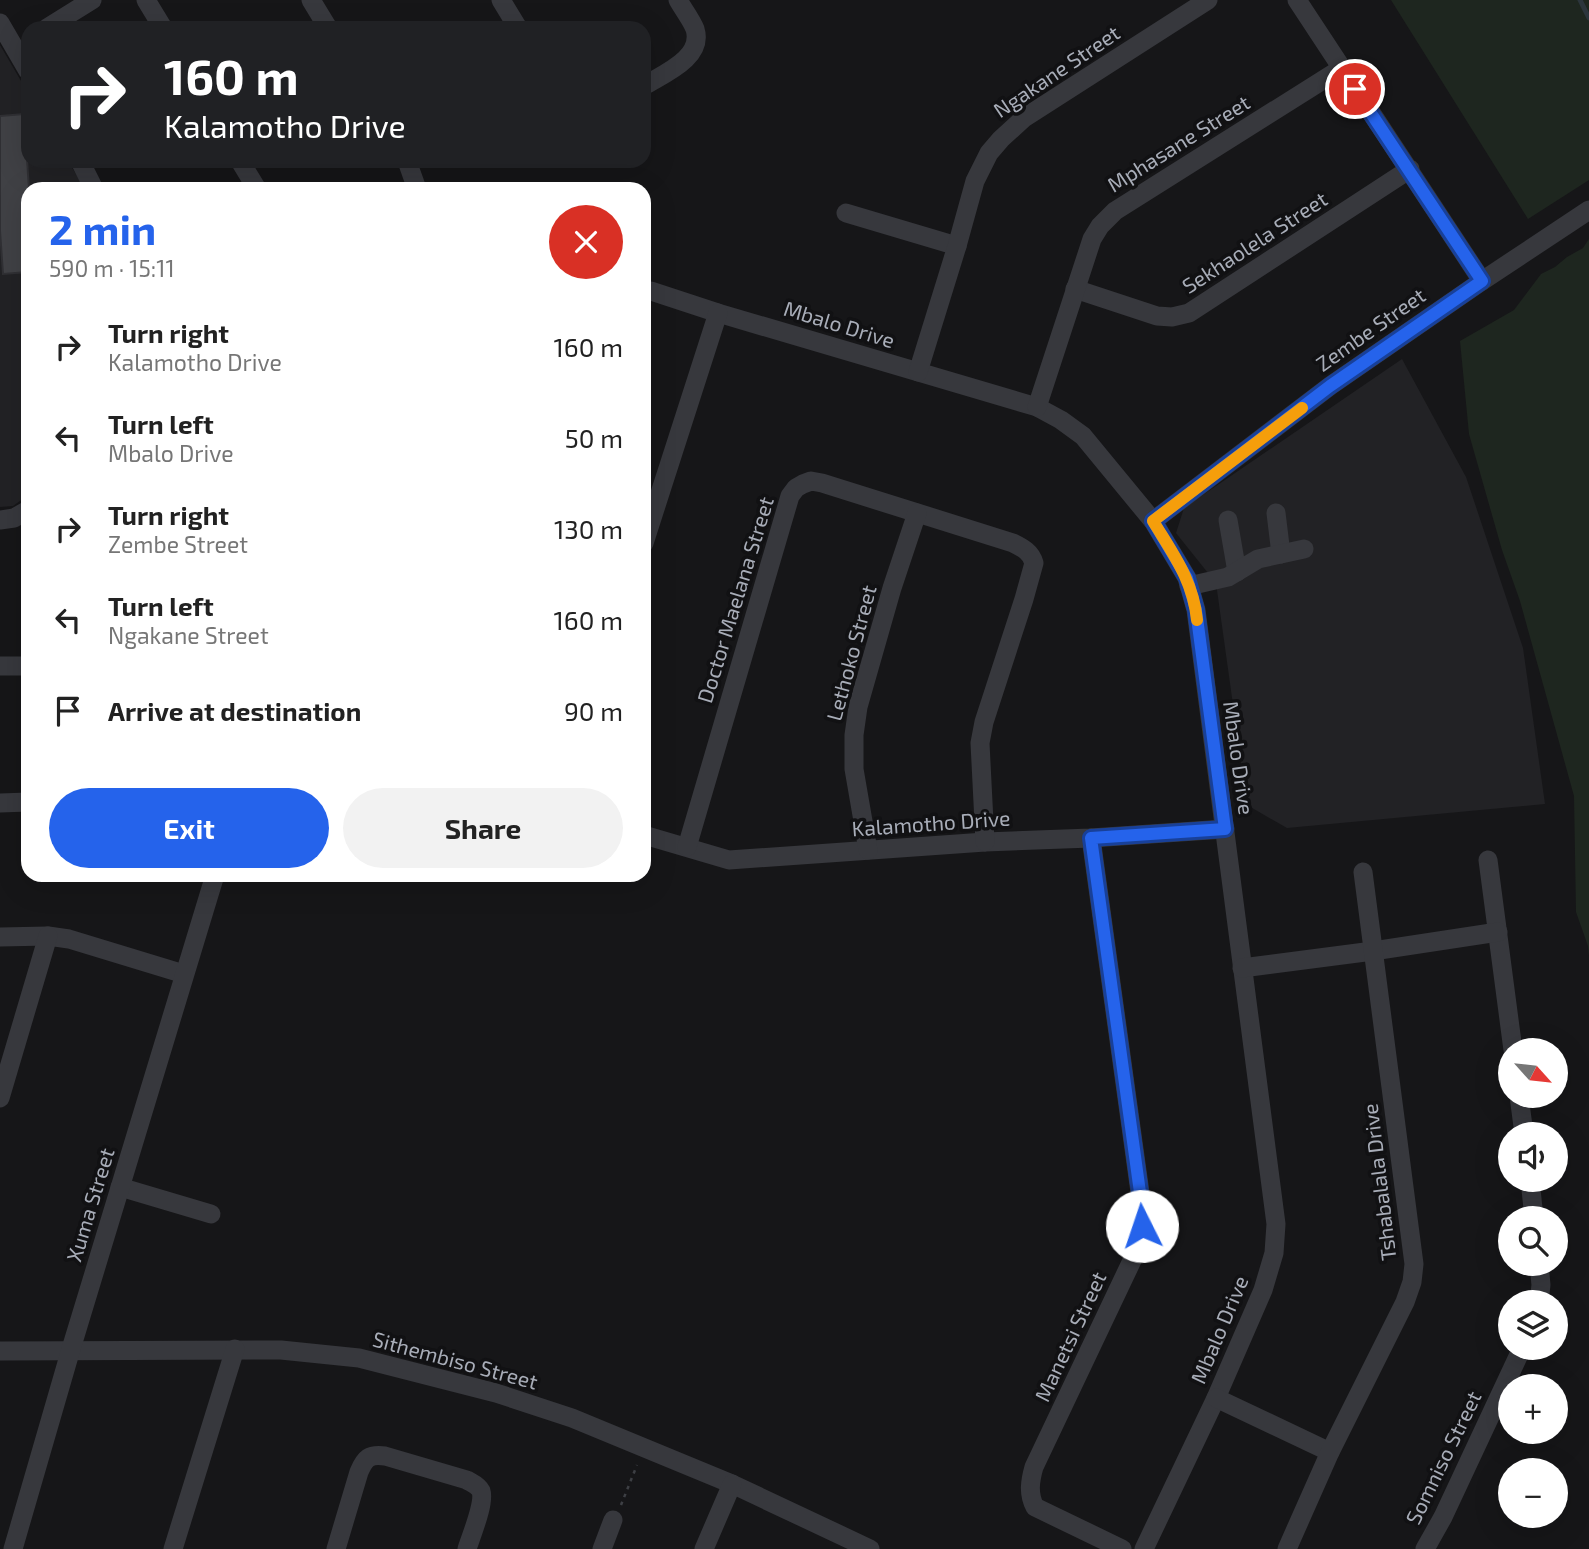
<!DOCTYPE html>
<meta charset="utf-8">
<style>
:root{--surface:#fff;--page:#f2f2f2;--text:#222;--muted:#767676;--accent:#2563eb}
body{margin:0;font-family:"Exo 2",sans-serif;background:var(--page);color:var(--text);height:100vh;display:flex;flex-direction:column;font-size:26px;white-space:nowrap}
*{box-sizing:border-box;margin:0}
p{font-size:23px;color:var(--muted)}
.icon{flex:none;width:38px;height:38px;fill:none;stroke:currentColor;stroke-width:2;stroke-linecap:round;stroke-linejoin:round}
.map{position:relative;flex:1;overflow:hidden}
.side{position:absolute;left:21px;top:182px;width:630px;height:700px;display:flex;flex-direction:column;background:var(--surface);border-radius:21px;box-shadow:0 7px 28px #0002}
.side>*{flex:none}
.hud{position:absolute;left:21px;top:21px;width:630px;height:147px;border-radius:21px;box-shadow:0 7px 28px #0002;background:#202124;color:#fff;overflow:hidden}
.needle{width:46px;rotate:117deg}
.buttons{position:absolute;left:1498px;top:1038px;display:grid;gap:14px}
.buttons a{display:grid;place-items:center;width:70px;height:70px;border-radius:50%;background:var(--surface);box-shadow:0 7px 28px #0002;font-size:35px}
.pin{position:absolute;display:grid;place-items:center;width:60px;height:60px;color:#fff;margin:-30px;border:4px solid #fff;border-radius:50%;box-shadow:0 2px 7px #0007}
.me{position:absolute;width:77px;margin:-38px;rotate:356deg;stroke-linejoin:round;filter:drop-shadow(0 0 5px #0008)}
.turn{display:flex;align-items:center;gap:24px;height:147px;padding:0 28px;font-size:32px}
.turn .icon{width:91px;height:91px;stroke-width:2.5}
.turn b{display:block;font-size:49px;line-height:60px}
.round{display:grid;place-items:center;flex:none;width:74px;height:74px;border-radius:37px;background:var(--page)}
.headline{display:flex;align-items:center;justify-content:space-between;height:119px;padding:0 28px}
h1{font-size:42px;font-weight:700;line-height:52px;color:var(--accent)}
.cta{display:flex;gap:14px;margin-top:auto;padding:14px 28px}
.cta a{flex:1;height:80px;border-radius:42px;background:var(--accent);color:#fff;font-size:28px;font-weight:700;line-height:80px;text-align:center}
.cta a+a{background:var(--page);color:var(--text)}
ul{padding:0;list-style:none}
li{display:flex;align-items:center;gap:21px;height:91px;padding:0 28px}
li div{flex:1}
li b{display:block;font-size:26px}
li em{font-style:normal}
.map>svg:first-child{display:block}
.built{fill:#222225}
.green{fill:#1e261f}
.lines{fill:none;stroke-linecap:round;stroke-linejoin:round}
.stream{stroke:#2c353c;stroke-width:5}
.building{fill:#404145;stroke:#303034;stroke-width:2}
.path{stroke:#3d3f44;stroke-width:2.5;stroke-dasharray:3.5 5;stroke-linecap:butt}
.minor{stroke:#37383d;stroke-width:19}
.route-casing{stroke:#184099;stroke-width:18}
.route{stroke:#2563eb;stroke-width:12}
.slow{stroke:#f59e0b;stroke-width:12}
.labels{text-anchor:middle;stroke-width:7;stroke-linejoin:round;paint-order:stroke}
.street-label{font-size:21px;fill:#a8adb8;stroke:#111113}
</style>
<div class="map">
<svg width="1589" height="1549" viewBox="0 0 1589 1549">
<rect width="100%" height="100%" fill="#161618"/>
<!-- built -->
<g class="built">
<path d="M0,45L28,93V161H68L85,189H28V495L13,506L0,507Z"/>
<path d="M1402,359L1466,477L1523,648L1545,804L1287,828L1247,805L1216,583L1176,533L1184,508Z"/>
</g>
<!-- green -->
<g class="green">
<path d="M1391,0H1589V180L1528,219Z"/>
<path d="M1589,239V956L1588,946L1576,912L1574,796L1520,601L1502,550L1469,434L1460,341L1514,310L1541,274L1555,267L1567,257L1583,248Z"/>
</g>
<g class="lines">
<!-- stream -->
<path class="stream" d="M1580,0L1589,18"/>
</g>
<!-- building -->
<path class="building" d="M24,114L29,189L28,272L3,274L0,231V116Z"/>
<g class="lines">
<!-- path -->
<path class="path" d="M621,1505L637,1465"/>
<!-- minor -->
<g class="minor">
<path d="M146,0L163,28"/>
<path d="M311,0L328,28"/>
<path d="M501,0L518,28"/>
<path d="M1297,0L1482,281"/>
<path d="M0,23L28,71"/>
<path d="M47,28L92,0"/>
<path d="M644,86C663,74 704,58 695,29C691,19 683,9 678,0"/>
<path d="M80,161L94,189"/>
<path d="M240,161L257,189"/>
<path d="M407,161L417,189"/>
<path d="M846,213L957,246"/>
<path d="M1075,289L1157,316L1172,317L1189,313L1410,169"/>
<path d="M651,291L718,313L1037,407L1061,420L1083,436L1153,521L1187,578L1196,610L1276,1224L1274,1253L1263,1290L1216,1398L1144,1549"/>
<path d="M918,372L957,246L975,181L989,153L1001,139L1024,118L1208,0"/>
<path d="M1037,407L1092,239L1100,226L1115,211L1342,68"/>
<path d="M1276,513L1281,554"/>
<path d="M0,520L14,518L28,510"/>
<path d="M1228,520L1237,572"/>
<path d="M1153,521L1330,386L1482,281L1589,210"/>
<path d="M644,543L718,313"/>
<path d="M1189,586L1228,577L1258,559L1304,549"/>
<path d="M0,666H28"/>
<path d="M0,803L28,802"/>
<path d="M644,835L729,860L985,842L1091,838L1225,829"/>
<path d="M1091,838L1143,1214L1141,1236L1137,1250L1034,1467C1030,1481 1028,1494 1035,1507L1122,1549"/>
<path d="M687,847L790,496L796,488L803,484L811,481L822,483L1013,543C1023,548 1031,552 1034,563L1024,599L984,722L980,743L985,842"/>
<path d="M868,850L854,769V735L858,707L892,588L917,513"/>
<path d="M1488,860L1513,1050"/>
<path d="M0,937L48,936L69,939L184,974"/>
<path d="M1242,968L1373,951L1498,932"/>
<path d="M1519,1096L1524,1134"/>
<path d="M0,1098L48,936"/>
<path d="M1530,1180L1534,1218"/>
<path d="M120,1187L211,1214"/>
<path d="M1539,1264L1541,1285L1539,1302"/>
<path d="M0,1351L281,1350L359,1358L496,1393L572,1418L732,1484L870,1549"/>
<path d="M1216,1398L1330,1452"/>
<path d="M13,1549L71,1349L215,875"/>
<path d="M173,1549L235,1349"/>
<path d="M336,1549L359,1472C365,1458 369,1454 385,1456L467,1480C472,1483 478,1485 481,1491C485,1503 471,1536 467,1549"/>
<path d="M602,1549L613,1520"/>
<path d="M704,1549L732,1484"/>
<path d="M1287,1549L1330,1452L1405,1302L1412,1282L1414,1264L1363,872"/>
<path d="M1425,1549L1443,1517L1522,1348"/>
</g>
</g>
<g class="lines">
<defs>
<path id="route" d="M1142,1226L1143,1214L1091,838L1225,829L1196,610L1187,578L1153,521L1330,386L1482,281L1355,89"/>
</defs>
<!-- route casing -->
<use href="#route" class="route-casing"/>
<!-- route -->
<use href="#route" class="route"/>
<!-- slow -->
<path class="slow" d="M1197,620C1193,580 1173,554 1153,521L1302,408"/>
</g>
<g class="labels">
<!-- street labels -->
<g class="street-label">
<text transform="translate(1057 72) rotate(-34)" y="7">Ngakane Street</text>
<text transform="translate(1179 144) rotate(-32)" y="7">Mphasane Street</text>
<text transform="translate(1255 243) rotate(-33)" y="7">Sekhaolela Street</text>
<text transform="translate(839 325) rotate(17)" y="7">Mbalo Drive</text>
<text transform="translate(1371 330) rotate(-35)" y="7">Zembe Street</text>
<text transform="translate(736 600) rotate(-73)" y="7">Doctor Maelana Street</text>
<text transform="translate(852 653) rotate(-75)" y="7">Lethoko Street</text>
<text transform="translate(1238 758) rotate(82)" y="7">Mbalo Drive</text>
<text transform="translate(931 824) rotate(-4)" y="7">Kalamotho Drive</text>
<text transform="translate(1380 1182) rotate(-97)" y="7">Tshabalala Drive</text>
<text transform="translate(91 1205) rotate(-73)" y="7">Xuma Street</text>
<text transform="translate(1220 1330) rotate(-67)" y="7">Mbalo Drive</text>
<text transform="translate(1071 1337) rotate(-65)" y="7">Manetsi Street</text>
<text transform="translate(455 1361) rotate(15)" y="7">Sithembiso Street</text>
<text transform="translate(1444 1458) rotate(-64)" y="7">Somniso Street</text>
</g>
</g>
</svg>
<div class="buttons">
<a><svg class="needle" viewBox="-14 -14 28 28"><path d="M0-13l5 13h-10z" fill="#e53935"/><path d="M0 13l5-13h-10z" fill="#767676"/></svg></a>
<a><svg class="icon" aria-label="sound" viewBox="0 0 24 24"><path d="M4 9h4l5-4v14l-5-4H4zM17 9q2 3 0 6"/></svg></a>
<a><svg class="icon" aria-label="search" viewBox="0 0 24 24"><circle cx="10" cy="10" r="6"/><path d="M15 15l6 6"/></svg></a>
<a><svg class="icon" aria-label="layers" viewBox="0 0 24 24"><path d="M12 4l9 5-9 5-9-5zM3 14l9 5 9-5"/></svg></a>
<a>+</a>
<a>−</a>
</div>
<div class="pin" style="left:1355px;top:89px;background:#d93025"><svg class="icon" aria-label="arrive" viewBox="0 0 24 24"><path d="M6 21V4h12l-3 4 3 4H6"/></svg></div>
<svg class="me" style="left:1142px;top:1226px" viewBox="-20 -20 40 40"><circle r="19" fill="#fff"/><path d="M0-13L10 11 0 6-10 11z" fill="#2563eb"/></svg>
<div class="hud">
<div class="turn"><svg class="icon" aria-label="right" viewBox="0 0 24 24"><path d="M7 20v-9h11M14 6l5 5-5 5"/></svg><div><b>160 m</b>Kalamotho Drive</div></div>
</div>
<section class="side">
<div class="headline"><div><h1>2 min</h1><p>590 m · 15:11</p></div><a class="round" style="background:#d93025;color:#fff"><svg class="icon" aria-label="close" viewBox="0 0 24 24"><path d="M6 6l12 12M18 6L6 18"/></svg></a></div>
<ul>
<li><svg class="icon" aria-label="right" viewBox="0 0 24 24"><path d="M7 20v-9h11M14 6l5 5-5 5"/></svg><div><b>Turn right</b><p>Kalamotho Drive</p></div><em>160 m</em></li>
<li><svg class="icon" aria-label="left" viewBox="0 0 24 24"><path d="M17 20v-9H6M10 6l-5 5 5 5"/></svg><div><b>Turn left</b><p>Mbalo Drive</p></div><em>50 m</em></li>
<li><svg class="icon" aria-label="right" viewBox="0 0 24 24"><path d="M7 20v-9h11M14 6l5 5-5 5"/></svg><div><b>Turn right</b><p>Zembe Street</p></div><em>130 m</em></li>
<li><svg class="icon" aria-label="left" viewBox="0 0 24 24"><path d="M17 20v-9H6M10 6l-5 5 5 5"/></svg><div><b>Turn left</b><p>Ngakane Street</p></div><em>160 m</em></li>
<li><svg class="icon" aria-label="arrive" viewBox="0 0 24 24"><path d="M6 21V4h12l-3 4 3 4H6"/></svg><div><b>Arrive at destination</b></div><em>90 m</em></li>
</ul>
<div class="cta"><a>Exit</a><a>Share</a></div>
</section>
</div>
